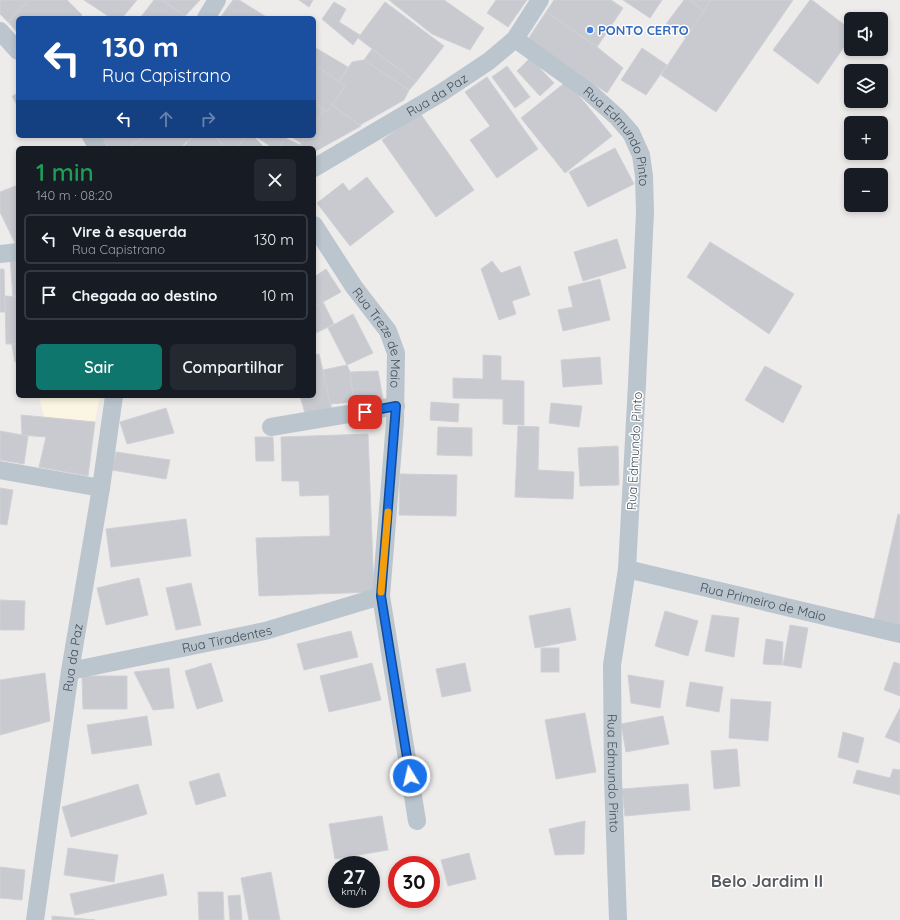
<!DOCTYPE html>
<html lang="pt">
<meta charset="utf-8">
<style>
:root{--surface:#171b24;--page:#242831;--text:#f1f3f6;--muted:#9ea1a6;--line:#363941;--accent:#0f766e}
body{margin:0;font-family:Quicksand,sans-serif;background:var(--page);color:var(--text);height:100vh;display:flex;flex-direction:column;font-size:15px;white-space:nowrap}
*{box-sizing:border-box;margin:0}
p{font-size:13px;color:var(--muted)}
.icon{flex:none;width:22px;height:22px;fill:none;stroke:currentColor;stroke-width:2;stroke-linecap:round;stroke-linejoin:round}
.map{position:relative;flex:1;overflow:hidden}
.sheet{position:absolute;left:16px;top:146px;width:300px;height:252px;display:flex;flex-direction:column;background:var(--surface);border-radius:6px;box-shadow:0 2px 6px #0003}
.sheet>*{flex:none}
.banner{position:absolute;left:16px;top:16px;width:300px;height:122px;border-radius:6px;box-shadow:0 2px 6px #0003;background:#1a4fa0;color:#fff;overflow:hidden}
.buttons{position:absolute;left:844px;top:12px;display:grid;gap:8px}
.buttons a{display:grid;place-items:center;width:44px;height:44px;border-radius:6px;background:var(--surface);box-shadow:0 2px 6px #0003;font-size:20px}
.speed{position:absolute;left:328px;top:856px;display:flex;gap:8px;font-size:20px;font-weight:700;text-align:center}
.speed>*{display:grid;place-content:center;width:52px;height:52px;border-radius:50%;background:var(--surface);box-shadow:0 2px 6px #0003;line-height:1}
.speed small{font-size:10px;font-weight:400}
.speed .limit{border:6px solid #d22;background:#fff;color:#111}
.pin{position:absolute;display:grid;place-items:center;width:34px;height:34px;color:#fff;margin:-17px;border-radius:8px;box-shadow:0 2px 6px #0006}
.me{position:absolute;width:44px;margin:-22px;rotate:351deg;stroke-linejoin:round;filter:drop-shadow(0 0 3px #0008)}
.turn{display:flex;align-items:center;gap:14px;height:84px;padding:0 20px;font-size:18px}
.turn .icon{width:52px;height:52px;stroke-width:2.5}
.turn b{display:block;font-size:28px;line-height:34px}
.lanes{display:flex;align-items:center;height:38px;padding:0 20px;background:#0003;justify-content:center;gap:20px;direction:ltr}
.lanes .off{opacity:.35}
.round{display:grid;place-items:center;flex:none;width:42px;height:42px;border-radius:6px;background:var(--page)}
.headline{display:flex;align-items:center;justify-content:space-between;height:68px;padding:0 20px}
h1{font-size:24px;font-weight:600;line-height:30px;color:#1e9e55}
.button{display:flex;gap:8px;margin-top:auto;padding:8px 20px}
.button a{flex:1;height:46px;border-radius:6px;background:var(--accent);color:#fff;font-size:16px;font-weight:600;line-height:46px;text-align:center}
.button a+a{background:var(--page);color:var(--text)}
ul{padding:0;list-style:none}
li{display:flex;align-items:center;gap:12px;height:50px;margin:0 8px 6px;padding:0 12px;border:2px solid var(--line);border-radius:6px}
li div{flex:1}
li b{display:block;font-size:15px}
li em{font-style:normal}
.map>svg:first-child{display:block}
.commercial{fill:#fbf5e2}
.building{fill:#c8cad0;stroke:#cfd1d7}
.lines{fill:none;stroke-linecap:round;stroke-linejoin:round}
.minor{stroke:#bbc5ce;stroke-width:18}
.route-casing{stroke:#114b97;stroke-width:10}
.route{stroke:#1a73e8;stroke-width:7}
.slow{stroke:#f59e0b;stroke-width:7}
.shop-dot{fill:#3f7fe0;stroke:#fff;stroke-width:1.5}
.labels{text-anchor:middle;stroke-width:3;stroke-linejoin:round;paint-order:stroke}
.shop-label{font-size:13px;font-weight:bold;fill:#366cbe;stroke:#fff;text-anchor:start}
.street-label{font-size:13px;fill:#434e59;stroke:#fff}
.district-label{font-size:17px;font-weight:bold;fill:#585b60;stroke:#fff}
</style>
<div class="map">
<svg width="900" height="920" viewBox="0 0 900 920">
<rect width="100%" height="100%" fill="#eeebeb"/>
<!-- commercial -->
<path class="commercial" d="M39,396H100L95,422L44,417Z"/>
<!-- building -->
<g class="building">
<path d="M0,0H29L8,22L0,14Z"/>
<path d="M29,0H67L82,15L79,18H18V33L8,22Z"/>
<path d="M84,0H137L122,18H111Z"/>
<path d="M154,0H162L185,16L184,18H140Z"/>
<path d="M162,0H200L185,16Z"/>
<path d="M233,0H239L268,18H220Z"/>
<path d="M299,0H313L309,7Z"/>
<path d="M389,0H444L484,28L470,50L432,34Z"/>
<path d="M496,0H527L508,27L487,13Z"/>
<path d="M554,0H611L623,8L597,47L546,12Z"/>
<path d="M623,0H662L650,18Z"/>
<path d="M684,0H690L704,11L686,38L666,24Z"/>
<path d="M690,0H711L704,11Z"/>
<path d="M711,0H793L716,112L661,75Z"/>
<path d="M810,0H812L851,30V37L818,84L773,50Z"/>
<path d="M334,2L346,9L339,22L360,35L353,45L322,19Z"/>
<path d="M385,2L444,46L416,82L358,38Z"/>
<path d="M546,12L597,47L623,68L607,93L528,39Z"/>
<path d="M314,47L348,67L339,82L314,64Z"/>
<path d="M642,48L667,65L646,95L621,80Z"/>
<path d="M372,49L416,82L409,90L364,60Z"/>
<path d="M530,58L554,83L540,96L517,71Z"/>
<path d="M364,60L409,90L404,100L360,125L332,105L345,86L339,82L352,62Z"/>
<path d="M314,64L345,86L327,112L314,103Z"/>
<path d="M507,66L530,97L515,108L492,77Z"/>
<path d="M487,77L538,149L497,178L470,140L490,126L465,92Z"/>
<path d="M567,81L612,136L565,173L521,118Z"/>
<path d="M18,93V107L12,96Z"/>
<path d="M314,103L324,110L314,124Z"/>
<path d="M332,105L361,126L314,152V148H305L300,145L306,136H314V124L324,110L327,112Z"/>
<path d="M420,113L474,190L436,217L382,140Z"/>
<path d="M101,136H146L127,148H109Z"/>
<path d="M146,136H192L193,137L185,143L181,148H127Z"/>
<path d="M192,136H214L227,148H182L193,137Z"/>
<path d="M215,136H247L236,148H227Z"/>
<path d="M247,136H253L265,148H236Z"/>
<path d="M255,136H286L279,148H273Z"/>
<path d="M290,136H306L301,143Z"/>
<path d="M285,138L300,145L305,148H279Z"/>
<path d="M615,148L634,184L588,207L569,172Z"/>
<path d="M367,177L394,212L350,246L317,203L343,183L349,191Z"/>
<path d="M18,185V243H15L0,212V192Z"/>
<path d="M617,239L626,268L583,281L574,252Z"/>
<path d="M710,242L794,294L769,334L687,277Z"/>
<path d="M10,257H18V297H13Z"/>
<path d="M492,261L501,273L520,266L530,295L512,301L516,314L499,320L481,269Z"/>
<path d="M0,269H4L5,312H0Z"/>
<path d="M326,269L341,292L314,307V277Z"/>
<path d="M600,279L610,320L563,331L558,310L573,307L568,287Z"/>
<path d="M5,296L18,297V344H6Z"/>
<path d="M323,302L334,324L314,334V307Z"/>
<path d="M353,314L373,353L347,365L328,328Z"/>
<path d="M12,344H18V363L15,362Z"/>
<path d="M319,354L332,410L305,413L300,396H314V355Z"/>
<path d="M483,355L501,356V380L524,381V425L503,424V399L453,398V378L483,379Z"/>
<path d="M600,357L602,384L563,387L561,360Z"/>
<path d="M347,365L350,372L354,402L330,404L323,370Z"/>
<path d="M765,366L802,386L783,423L745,400Z"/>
<path d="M378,371L383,399L354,402L350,372Z"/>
<path d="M431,402L459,404L458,422L430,420Z"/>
<path d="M551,403L582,406L579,427L549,423Z"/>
<path d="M166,408L174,433L127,444L120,422Z"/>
<path d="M21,415L95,422L88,476L39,467L46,437L22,435Z"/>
<path d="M518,426L539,427L538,470L574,472L573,499L515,497Z"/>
<path d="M438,427L472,428V456L437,455Z"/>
<path d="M0,431L28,436L24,464L0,460Z"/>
<path d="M368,434L374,592L259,596L256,538L330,536L329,495L300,496L299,481H282L281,437Z"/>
<path d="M255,437H273L274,461H256Z"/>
<path d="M618,446L619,485L580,486L578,448Z"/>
<path d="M116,452L170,460L166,479L112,470Z"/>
<path d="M400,474L457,475L456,516L399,515Z"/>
<path d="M0,488L13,490L7,525L0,524Z"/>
<path d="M898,514L900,515V628L874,620Z"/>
<path d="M186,519L191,556L111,567L106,529Z"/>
<path d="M139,578L148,615L106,625L97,588Z"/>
<path d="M191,583L201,625L176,630L166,588Z"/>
<path d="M0,600L25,601L24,630H0Z"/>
<path d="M570,608L576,640L535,648L529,616Z"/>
<path d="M665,611L698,621L688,656L655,646Z"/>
<path d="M712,615L739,618L734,657L705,651Z"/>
<path d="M790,625L808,628L801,668L783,665Z"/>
<path d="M351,631L358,657L304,670L297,644Z"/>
<path d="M766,639L783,642L782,665L763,664Z"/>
<rect x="541" y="648" width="18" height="24"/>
<path d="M894,662L900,664V696L884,690Z"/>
<path d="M211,663L223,701L197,709L185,671Z"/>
<path d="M372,663L381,700L329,712L320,676Z"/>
<path d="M465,663L471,691L442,697L436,669Z"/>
<path d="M169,668L174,708L153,710L134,672Z"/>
<path d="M45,673L50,721L0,735V680Z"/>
<path d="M628,675L664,681L660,708L631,703Z"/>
<path d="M82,676H127V709H83Z"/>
<path d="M690,682L723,687L719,712L686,706Z"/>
<path d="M731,699L771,702L768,741L729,738Z"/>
<path d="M900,708V743L885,737Z"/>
<path d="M585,713L596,772L556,779L545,720Z"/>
<path d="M147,716L152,745L92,754L87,725Z"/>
<path d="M663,716L669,744L626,752L621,724Z"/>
<path d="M843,732L864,738L858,763L838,757Z"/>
<path d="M737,749L740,786L714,789L711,751Z"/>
<path d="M893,769L900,770V795L853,783L857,770L890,778Z"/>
<path d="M219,773L226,796L196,805L189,782Z"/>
<path d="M138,784L147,814L71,837L62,807Z"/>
<path d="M688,784L690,810L625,816L622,789Z"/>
<path d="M382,816L388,850L335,859L329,824Z"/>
<path d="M585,821L584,854L555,855L549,829Z"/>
<path d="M68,848L118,855L114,882L64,875Z"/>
<path d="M469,853L476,879L448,886L441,860Z"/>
<path d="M0,867L25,870L22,900L0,898Z"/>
<path d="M271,872L280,920H249L241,878Z"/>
<path d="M163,874L167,895L75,915L70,894Z"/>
<path d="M198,892H223L224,920H199Z"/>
<path d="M240,895L242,920H230L228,896Z"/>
<path d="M52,916L95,920H52Z"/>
</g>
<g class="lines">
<!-- minor -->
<g class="minor">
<path d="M206,18L217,0"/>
<path d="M0,31L18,51"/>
<path id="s1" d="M515,39L588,91L617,117L631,133L641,155L644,176L645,212L637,384L627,569L612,665L613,778L618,920"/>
<path d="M91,136L98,148"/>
<path id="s2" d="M314,168L441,93L489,61L515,39L540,0"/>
<path id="s3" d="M314,225L354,287L388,331L396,353L395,422L381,596L417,821"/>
<path d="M0,254L18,252"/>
<path d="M271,427L396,406"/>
<path d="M0,470L101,488"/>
<path id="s4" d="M627,569L900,634"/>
<path id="s5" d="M70,671L265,631L381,596"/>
<path id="s6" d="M35,920L70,671L101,488L114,396"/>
</g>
</g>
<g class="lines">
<defs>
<path id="route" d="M365,412L396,406L381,596L410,776"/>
</defs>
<!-- route casing -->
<use href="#route" class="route-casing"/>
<!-- route -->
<use href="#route" class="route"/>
<!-- slow -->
<path class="slow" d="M381,592L388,512"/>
</g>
<!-- markers -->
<circle class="shop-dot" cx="590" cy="30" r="4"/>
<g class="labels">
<!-- shop labels -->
<g class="shop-label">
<text x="598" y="35">PONTO CERTO</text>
</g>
<!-- street labels -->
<g class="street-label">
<text dy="5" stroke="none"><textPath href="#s2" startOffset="143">Rua da Paz</textPath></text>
<text dy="5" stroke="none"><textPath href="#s1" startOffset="146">Rua Edmundo Pinto</textPath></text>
<text dy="5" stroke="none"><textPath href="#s3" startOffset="132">Rua Treze de Maio</textPath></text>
<text transform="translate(634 451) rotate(-87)" y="5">Rua Edmundo Pinto</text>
<text dy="5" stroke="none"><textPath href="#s4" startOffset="140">Rua Primeiro de Maio</textPath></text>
<text dy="5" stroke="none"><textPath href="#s5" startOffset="160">Rua Tiradentes</textPath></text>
<text dy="5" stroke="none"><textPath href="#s6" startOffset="265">Rua da Paz</textPath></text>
<text dy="5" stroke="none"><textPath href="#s1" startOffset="794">Rua Edmundo Pinto</textPath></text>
</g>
<!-- district labels -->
<g class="district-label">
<text x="767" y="887">Belo Jardim II</text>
</g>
</g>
</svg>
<div class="buttons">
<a><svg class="icon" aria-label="sound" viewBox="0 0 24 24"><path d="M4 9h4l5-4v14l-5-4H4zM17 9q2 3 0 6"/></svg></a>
<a><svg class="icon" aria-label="layers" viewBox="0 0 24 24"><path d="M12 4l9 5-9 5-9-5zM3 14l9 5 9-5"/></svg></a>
<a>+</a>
<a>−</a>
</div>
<div class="speed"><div>27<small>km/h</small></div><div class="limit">30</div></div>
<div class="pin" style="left:365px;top:412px;background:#d93025"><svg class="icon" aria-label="arrive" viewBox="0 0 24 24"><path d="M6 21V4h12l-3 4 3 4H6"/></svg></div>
<svg class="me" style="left:410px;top:776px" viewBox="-20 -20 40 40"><circle r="17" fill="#1a73e8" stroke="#fff" stroke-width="3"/><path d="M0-11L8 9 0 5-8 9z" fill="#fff"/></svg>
<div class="banner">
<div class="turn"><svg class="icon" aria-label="left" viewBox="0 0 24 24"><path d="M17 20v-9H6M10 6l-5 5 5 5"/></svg><div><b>130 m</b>Rua Capistrano</div></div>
<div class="lanes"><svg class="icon" aria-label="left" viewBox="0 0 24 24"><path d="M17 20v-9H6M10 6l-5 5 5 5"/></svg><svg class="icon off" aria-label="ahead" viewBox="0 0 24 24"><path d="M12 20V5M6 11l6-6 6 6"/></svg><svg class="icon off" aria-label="right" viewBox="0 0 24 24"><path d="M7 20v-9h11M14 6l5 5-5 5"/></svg></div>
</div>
<section class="sheet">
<div class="headline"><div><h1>1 min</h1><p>140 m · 08:20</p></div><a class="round"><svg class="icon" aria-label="close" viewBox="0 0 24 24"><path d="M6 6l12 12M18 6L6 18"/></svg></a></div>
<ul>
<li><svg class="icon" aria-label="left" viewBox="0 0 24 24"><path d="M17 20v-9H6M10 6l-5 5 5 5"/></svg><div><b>Vire à esquerda</b><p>Rua Capistrano</p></div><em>130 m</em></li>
<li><svg class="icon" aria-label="arrive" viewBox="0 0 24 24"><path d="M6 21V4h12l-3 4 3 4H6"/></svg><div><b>Chegada ao destino</b></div><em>10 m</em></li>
</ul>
<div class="button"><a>Sair</a><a>Compartilhar</a></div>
</section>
</div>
